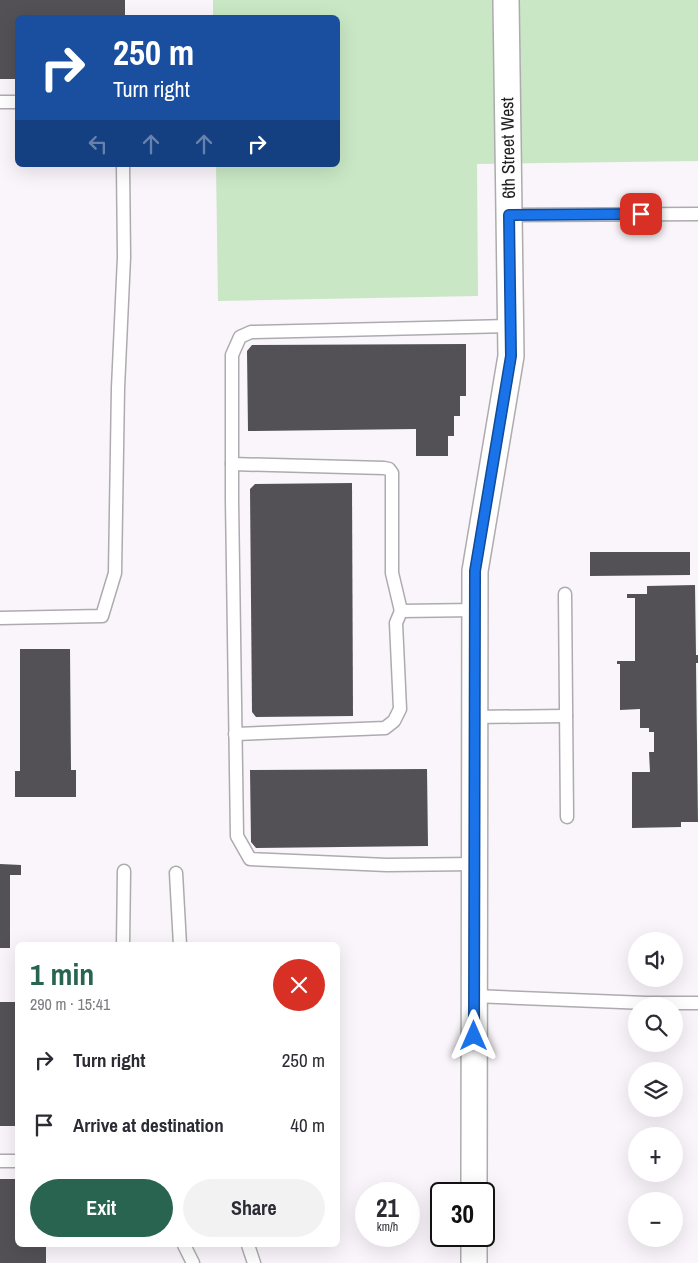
<!DOCTYPE html>
<meta charset="utf-8">
<style>
:root{--surface:#fff;--page:#f2f2f3;--text:#2b2b33;--muted:#7c7c81;--accent:#28644f}
body{margin:0;font-family:"Archivo Narrow",sans-serif;background:var(--page);color:var(--text);height:100vh;display:flex;flex-direction:column;font-size:19px;white-space:nowrap}
*{box-sizing:border-box;margin:0}
p{font-size:16px;color:var(--muted)}
.icon{flex:none;width:28px;height:28px;fill:none;stroke:currentColor;stroke-width:2;stroke-linecap:round;stroke-linejoin:round}
.map{position:relative;flex:1;overflow:hidden}
.side{position:absolute;left:15px;top:942px;width:325px;height:305px;display:flex;flex-direction:column;background:var(--surface);border-radius:8px;box-shadow:0 5px 20px #0002}
.side>*{flex:none}
.banner{position:absolute;left:15px;top:15px;width:325px;height:152px;border-radius:8px;box-shadow:0 5px 20px #0002;background:#1a4fa0;color:#fff;overflow:hidden}
.tools{position:absolute;left:628px;top:932px;display:grid;gap:10px}
.tools a{display:grid;place-items:center;width:55px;height:55px;border-radius:50%;background:var(--surface);box-shadow:0 5px 20px #0002;font-size:25px}
.speed{position:absolute;left:355px;top:1182px;display:flex;gap:10px;font-size:25px;font-weight:700;text-align:center}
.speed>*{display:grid;place-content:center;width:65px;height:65px;border-radius:50%;background:var(--surface);box-shadow:0 5px 20px #0002;line-height:1}
.speed small{font-size:12px;font-weight:400}
.speed .limit{border:2px solid #111;border-radius:8px;background:#fff;color:#111}
.pin{position:absolute;display:grid;place-items:center;width:42px;height:42px;color:#fff;margin:-21px;border-radius:10px;box-shadow:0 2px 8px #0006}
.me{position:absolute;width:55px;margin:-28px;rotate:0deg;stroke-linejoin:round;filter:drop-shadow(0 0 4px #0008)}
.turn{display:flex;align-items:center;gap:18px;height:105px;padding:0 15px;font-size:22px}
.turn .icon{width:65px;height:65px;stroke-width:2.5}
.turn b{display:block;font-size:35px;line-height:42px}
.lanes{display:flex;align-items:center;height:48px;padding:0 15px;background:#0003;justify-content:center;gap:25px;direction:ltr}
.lanes .off{opacity:.35}
.round{display:grid;place-items:center;flex:none;width:52px;height:52px;border-radius:26px;background:var(--page)}
.summary{display:flex;align-items:center;justify-content:space-between;height:85px;padding:0 15px}
h1{font-size:30px;font-weight:800;line-height:38px;color:var(--accent)}
.primary-button{display:flex;gap:10px;margin-top:auto;padding:10px 15px}
.primary-button a{flex:1;height:58px;border-radius:30px;background:var(--accent);color:#fff;font-size:20px;font-weight:800;line-height:58px;text-align:center}
.primary-button a+a{background:var(--page);color:var(--text)}
ul{padding:0;list-style:none}
li{display:flex;align-items:center;gap:15px;height:65px;padding:0 15px}
li div{flex:1}
li b{display:block;font-size:19px}
li em{font-style:normal}
.map>svg:first-child{display:block}
.green{fill:#c9e7c5}
.building{fill:#535155}
.lines{fill:none;stroke-linecap:round;stroke-linejoin:round}
.lane-casing{stroke:#aeabaf;stroke-width:15}
.street-casing{stroke:#aeabaf;stroke-width:28}
.lane{stroke:#fff;stroke-width:12}
.street{stroke:#fff;stroke-width:25}
.route-casing{stroke:#114b97;stroke-width:12}
.route{stroke:#1a73e8;stroke-width:9}
.labels{text-anchor:middle;stroke-width:5;stroke-linejoin:round;paint-order:stroke}
.street-label{font-size:18px;fill:#201e20;stroke:#fff}
</style>
<div class="map">
<svg width="698" height="1263" viewBox="0 0 698 1263">
<rect width="100%" height="100%" fill="#f9f5fa"/>
<!-- green -->
<path class="green" d="M213,0H698V161L477,164L478,296L218,301L216,165H338V18L213,17Z"/>
<!-- building -->
<g class="building">
<path d="M0,0H125V18H18V79H0Z"/>
<path d="M466,344V396H460V416H454V436H448V456H416V429L248,431L247,351L252,345Z"/>
<path d="M352,483L353,716L256,717L252,712L250,489L255,484Z"/>
<path d="M590,552H690V575L590,576Z"/>
<path d="M695,585L696,655H698V663H696L698,822H681V827L632,828V772H650L649,752H654V732H649V728H640V709L620,710V664H617V661H635V598H627V594H647V586Z"/>
<path d="M20,649H70L71,770H76V797H15V771H20Z"/>
<path d="M427,769L428,846L256,848L251,842L250,770Z"/>
<path d="M0,864L21,865V875H10V948H0Z"/>
<path d="M0,1002H16V1028H18V1058H16V1064H18V1126H0Z"/>
<path d="M0,1179H18V1245H46V1263H0Z"/>
</g>
<g class="lines">
<defs>
<g id="lane">
<path d="M0,102H18"/>
<path d="M509,215L698,214"/>
<path d="M232,464L384,468L389,469L392,473V573L401,611L475,610"/>
<path d="M565,594L567,817"/>
<path d="M0,618L102,616L115,573L118,388L124,257L123,165"/>
<path d="M475,717L566,716"/>
<path d="M235,734L385,728L394,721L400,709L396,623L401,611"/>
<path d="M475,864L387,865L250,859L237,836L232,500V355L240,337L251,332L511,326"/>
<path d="M176,873L180,945"/>
<path d="M123,945L124,871"/>
<path d="M474,996L646,1003H698"/>
<path d="M0,1161H18"/>
<path d="M184,1245L193,1263"/>
<path d="M248,1245L254,1263"/>
</g>
<g id="street">
<path d="M474,1194L475,571L511,356L506,0"/>
<path d="M474,1263V1236"/>
</g>
</defs>
<!-- lane casing -->
<use href="#lane" class="lane-casing"/>
<!-- street casing -->
<use href="#street" class="street-casing"/>
<!-- lane -->
<use href="#lane" class="lane"/>
<!-- street -->
<use href="#street" class="street"/>
</g>
<g class="lines">
<defs>
<path id="route" d="M474,1036L475,571L511,356L509,215L641,214"/>
</defs>
<!-- route casing -->
<use href="#route" class="route-casing"/>
<!-- route -->
<use href="#route" class="route"/>
</g>
<g class="labels">
<!-- street labels -->
<g class="street-label">
<text transform="translate(508 148) rotate(-91)" y="6">6th Street West</text>
</g>
</g>
</svg>
<div class="tools">
<a><svg class="icon" aria-label="sound" viewBox="0 0 24 24"><path d="M4 9h4l5-4v14l-5-4H4zM17 9q2 3 0 6"/></svg></a>
<a><svg class="icon" aria-label="search" viewBox="0 0 24 24"><circle cx="10" cy="10" r="6"/><path d="M15 15l6 6"/></svg></a>
<a><svg class="icon" aria-label="layers" viewBox="0 0 24 24"><path d="M12 4l9 5-9 5-9-5zM3 14l9 5 9-5"/></svg></a>
<a>+</a>
<a>−</a>
</div>
<div class="speed"><div>21<small>km/h</small></div><div class="limit">30</div></div>
<div class="pin" style="left:641px;top:214px;background:#d93025"><svg class="icon" aria-label="arrive" viewBox="0 0 24 24"><path d="M6 21V4h12l-3 4 3 4H6"/></svg></div>
<svg class="me" style="left:474px;top:1036px" viewBox="-20 -20 40 40"><path d="M0-17L14 15 0 8-14 15z" fill="#1a73e8" stroke="#fff" stroke-width="4"/></svg>
<div class="banner">
<div class="turn"><svg class="icon" aria-label="right" viewBox="0 0 24 24"><path d="M7 20v-9h11M14 6l5 5-5 5"/></svg><div><b>250 m</b>Turn right</div></div>
<div class="lanes"><svg class="icon off" aria-label="left" viewBox="0 0 24 24"><path d="M17 20v-9H6M10 6l-5 5 5 5"/></svg><svg class="icon off" aria-label="ahead" viewBox="0 0 24 24"><path d="M12 20V5M6 11l6-6 6 6"/></svg><svg class="icon off" aria-label="ahead" viewBox="0 0 24 24"><path d="M12 20V5M6 11l6-6 6 6"/></svg><svg class="icon" aria-label="right" viewBox="0 0 24 24"><path d="M7 20v-9h11M14 6l5 5-5 5"/></svg></div>
</div>
<section class="side">
<div class="summary"><div><h1>1 min</h1><p>290 m · 15:41</p></div><a class="round" style="background:#d93025;color:#fff"><svg class="icon" aria-label="close" viewBox="0 0 24 24"><path d="M6 6l12 12M18 6L6 18"/></svg></a></div>
<ul>
<li><svg class="icon" aria-label="right" viewBox="0 0 24 24"><path d="M7 20v-9h11M14 6l5 5-5 5"/></svg><div><b>Turn right</b></div><em>250 m</em></li>
<li><svg class="icon" aria-label="arrive" viewBox="0 0 24 24"><path d="M6 21V4h12l-3 4 3 4H6"/></svg><div><b>Arrive at destination</b></div><em>40 m</em></li>
</ul>
<div class="primary-button"><a>Exit</a><a>Share</a></div>
</section>
</div>
